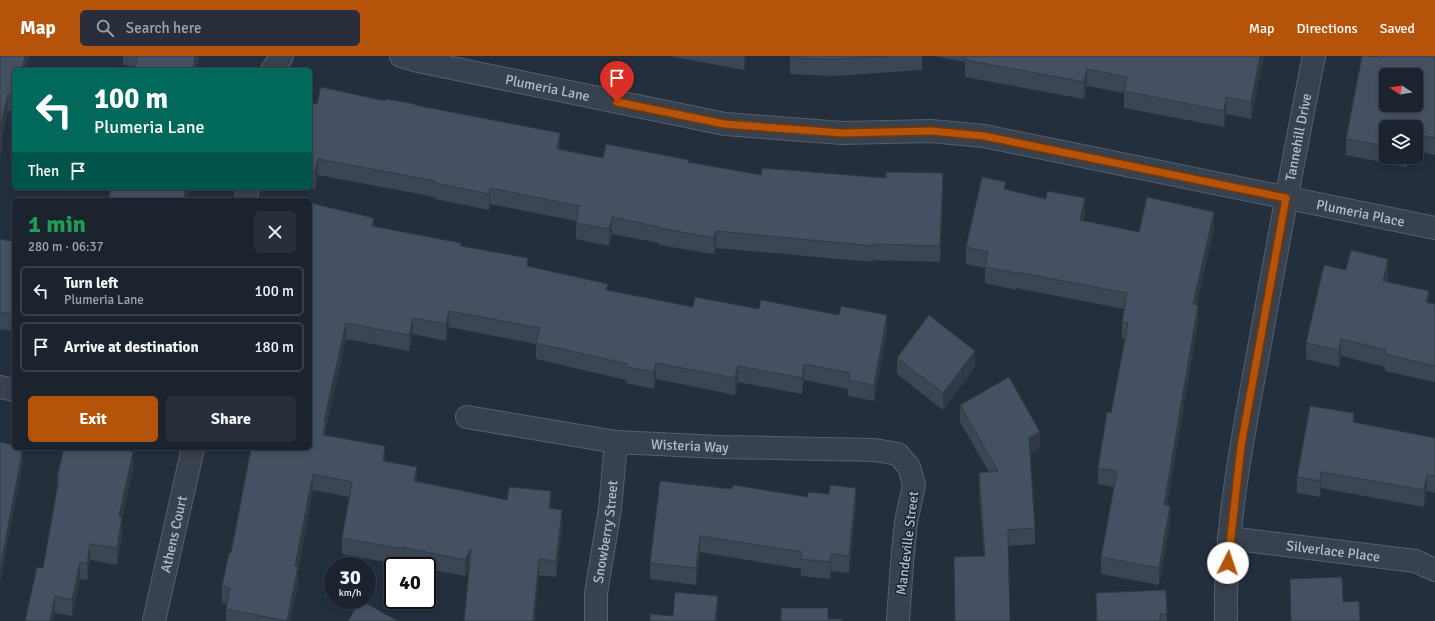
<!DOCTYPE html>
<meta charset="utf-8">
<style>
:root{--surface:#1b232e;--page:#282f3a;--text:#f1f3f6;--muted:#a0a4aa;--line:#39404a;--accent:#b45309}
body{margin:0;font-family:Signika,sans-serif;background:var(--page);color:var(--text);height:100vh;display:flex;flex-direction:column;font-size:15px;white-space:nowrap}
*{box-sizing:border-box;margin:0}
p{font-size:13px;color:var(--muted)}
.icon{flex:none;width:22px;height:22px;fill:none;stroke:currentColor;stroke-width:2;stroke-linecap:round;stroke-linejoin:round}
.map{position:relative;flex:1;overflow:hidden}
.panel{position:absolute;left:12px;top:142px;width:300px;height:252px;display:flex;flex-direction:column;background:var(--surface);border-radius:6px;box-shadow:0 2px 6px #0003,0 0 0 1px var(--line)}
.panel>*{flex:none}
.guide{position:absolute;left:12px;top:12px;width:300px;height:122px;border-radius:6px;box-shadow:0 2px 6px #0003,0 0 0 1px var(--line);background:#00695c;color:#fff;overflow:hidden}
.needle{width:26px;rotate:282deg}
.tools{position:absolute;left:1379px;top:12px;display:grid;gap:8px}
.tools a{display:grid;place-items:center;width:44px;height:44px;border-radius:6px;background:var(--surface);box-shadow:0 2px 6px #0003,0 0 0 1px var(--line);font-size:20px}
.speed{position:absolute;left:324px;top:501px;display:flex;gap:8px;font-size:20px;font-weight:700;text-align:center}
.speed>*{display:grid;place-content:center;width:52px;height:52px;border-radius:50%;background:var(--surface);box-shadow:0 2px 6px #0003,0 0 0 1px var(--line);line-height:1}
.speed small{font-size:10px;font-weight:400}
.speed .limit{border:2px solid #111;border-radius:6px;background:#fff;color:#111}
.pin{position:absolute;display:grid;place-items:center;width:34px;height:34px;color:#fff;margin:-41px -17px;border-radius:50% 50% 50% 0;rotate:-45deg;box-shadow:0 0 4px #0007}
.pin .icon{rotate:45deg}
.me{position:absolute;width:44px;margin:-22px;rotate:4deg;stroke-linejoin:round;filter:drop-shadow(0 0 3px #0008)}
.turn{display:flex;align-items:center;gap:14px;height:84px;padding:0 16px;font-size:18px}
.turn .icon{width:52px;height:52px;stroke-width:2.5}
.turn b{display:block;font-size:28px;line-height:34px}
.then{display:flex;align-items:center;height:38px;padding:0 16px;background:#0003;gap:8px;font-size:15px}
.round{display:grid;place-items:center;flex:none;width:42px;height:42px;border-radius:6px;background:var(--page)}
.overview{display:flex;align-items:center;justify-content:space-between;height:68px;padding:0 16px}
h1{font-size:24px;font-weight:700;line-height:30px;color:#1e9e55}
.cta{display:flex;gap:8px;margin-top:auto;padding:8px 16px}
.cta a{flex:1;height:46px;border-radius:6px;background:var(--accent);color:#fff;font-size:16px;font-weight:700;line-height:46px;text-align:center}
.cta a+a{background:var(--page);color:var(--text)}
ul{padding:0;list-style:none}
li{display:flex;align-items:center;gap:12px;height:50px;margin:0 8px 6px;padding:0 8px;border:2px solid var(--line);border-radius:6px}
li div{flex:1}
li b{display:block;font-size:15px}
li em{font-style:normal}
header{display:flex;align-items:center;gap:24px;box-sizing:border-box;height:56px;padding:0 20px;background:var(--accent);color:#fff}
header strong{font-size:19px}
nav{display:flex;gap:22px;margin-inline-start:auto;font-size:14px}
.search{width:280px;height:36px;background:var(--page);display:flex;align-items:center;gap:10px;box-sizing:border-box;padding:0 14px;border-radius:6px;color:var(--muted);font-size:15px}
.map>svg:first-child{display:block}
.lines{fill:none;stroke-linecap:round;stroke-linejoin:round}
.minor-casing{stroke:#565f6c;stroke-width:24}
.tertiary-casing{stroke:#565f6c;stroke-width:24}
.minor{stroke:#38414e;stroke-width:22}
.tertiary{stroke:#38414e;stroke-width:22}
.wall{fill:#3b4654}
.shaded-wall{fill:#303945}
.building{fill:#455162;stroke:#303945;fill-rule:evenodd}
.route-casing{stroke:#753606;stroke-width:10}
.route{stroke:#b45309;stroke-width:7}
.labels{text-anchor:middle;stroke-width:3;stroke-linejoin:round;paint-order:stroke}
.street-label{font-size:14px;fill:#b4bcc9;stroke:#1d2633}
</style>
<header>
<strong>Map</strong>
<div class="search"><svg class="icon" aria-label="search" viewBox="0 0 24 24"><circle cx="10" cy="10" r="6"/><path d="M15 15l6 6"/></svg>Search here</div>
<nav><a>Map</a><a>Directions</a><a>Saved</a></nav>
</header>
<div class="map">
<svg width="1435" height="565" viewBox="0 0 1435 565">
<rect width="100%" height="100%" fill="#242f3e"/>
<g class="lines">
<defs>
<g id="minor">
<path id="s1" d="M401,0L418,5L725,68L842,77L931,75L984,80L1435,172"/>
<path d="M272,14L282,0"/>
<path d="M246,144L248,132"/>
<path d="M0,331L14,334"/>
<path id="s2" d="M467,361L616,386L719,391L875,394L898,398L909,411L914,429L906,466L902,507L898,565"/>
<path id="s3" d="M1229,482L1415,505L1435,514"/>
<path id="s4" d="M154,565L193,392"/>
<path id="s5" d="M596,565V537L610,453L616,386"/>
</g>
<g id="tertiary">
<path id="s6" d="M1226,565C1224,475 1242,386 1258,298C1276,198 1294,99 1314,0"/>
</g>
</defs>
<!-- minor casing -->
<use href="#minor" class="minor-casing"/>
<!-- tertiary casing -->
<use href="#tertiary" class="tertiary-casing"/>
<!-- minor -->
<use href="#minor" class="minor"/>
<!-- tertiary -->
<use href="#tertiary" class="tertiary"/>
</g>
<!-- wall -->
<g class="wall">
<path d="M0,0H29L26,14H14V56L8,55L2,81V94Z"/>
<path d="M123,0H199L196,14H135V11L123,9Z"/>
<path d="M669,0H746L744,14Z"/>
<path d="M790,0H922V14L835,20L790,18Z"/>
<path d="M934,0H1264L1251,63L1226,58L1224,71L1124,52V37L1087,30L1084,43L965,21V6Z"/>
<path d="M1435,0V99L1416,94V71H1386V101H1408L1406,111L1346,99V83L1377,1Z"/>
<path d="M385,45L415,49L560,93L603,102L689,107L761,119L943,134L940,206L873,204V206L716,192L714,198L659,189V187L612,178L609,190L576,183V165L490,148L489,154L435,143V141L318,119L315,133L310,132V47L317,48Z"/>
<path d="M111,132H189L187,144H109Z"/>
<path d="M1006,134L1085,158L1083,165L1139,176L1214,173L1196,249L1198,266L1167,450L1170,467L1159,529L1101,518V501L1114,431L1098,428V412L1111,357L1125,283H1122V266L1124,253L1016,232V234L985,227V212L966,208V191Z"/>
<path d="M374,170L461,190L608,234L693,251L759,253L887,275L874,345L848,340V333L804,324L802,338L738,326L735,339L656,323L654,333L626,327V324L536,303V288L449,271L446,285L413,278L409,295L346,283L326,373V380L385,406L417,425L551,453L562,470L556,521L469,512L465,520L427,513V510H414L402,508V509L342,498V482L349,441L313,434L298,514V527L290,565H226V553L227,548L222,547V530L231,497Z"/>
<path d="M0,183L14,186V275L0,273Z"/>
<path d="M1346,214L1388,219L1387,226L1429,246L1435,248V326L1385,315V311L1341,300L1339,311L1306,303V287Z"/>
<path d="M897,302L975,311L943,354L897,318Z"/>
<path d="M960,349L1040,392L1030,398L1035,472V488L1008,490L1010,565H955L954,501L984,500L979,434V417L989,416L960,366Z"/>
<path d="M1354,366L1435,382V437L1427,435L1424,451L1321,432L1320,441L1297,437V421Z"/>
<path d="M119,392L133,413L122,463V478L117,509L90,504L87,524L80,523L72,560L55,557L43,512L57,436V422Z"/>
<path d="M660,425L856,448L849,517L831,515L830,523L801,520V513L700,496L696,529L650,523V507Z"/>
<path d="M1166,534L1167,565H1096V537Z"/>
</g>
<!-- shaded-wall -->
<g class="shaded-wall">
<path d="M25,0H29L26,14H22Z"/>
<path d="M195,0H199L196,14H193Z"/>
<path d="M744,0H746L744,14Z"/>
<path d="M1260,0H1264L1251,63V46Z"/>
<path d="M1087,13V30L1084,43V26Z"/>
<path d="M8,38V55L2,81V94L0,101V72Z"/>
<path d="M1226,41V58L1224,71V55Z"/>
<path d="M560,77V93H557Z"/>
<path d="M1406,101H1408L1406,111Z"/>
<path d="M318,103V119L315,133V116Z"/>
<path d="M943,117V134L940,206V190Z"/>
<path d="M186,132H189L187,144H183Z"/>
<path d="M490,132V148L489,154V138Z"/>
<path d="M1085,142V158L1080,181V164Z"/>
<path d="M1214,156V173L1193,265V248Z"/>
<path d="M612,161V178L609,190V173Z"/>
<path d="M374,162V178L372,170Z"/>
<path d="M716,175V192L714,198V182Z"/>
<path d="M1388,203V219L1383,241V225Z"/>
<path d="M1429,235V252L1426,246Z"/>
<path d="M1198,249V266L1164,466V449Z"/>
<path d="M449,255V271L446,285V268Z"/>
<path d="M887,259V275L874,345V329Z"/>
<path d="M413,262V278L409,295V279Z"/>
<path d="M346,267V283L326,373V381L323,379L324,365Z"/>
<path d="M1341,283V300L1339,311V294Z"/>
<path d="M975,295V311L943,354V337Z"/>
<path d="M656,307V323L654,333V316Z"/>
<path d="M804,308V324L802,338V322Z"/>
<path d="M738,310V326L735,339V322Z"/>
<path d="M1040,376V392L1029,399V382Z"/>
<path d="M385,390V406L383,405Z"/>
<path d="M23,392V407L0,529V513Z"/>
<path d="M133,396V413L122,463V478L117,509V492L119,460Z"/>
<path d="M417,411V428L414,425Z"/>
<path d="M1321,416V432L1320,441V425Z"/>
<path d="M313,418V434L298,514V527L290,565H287L295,510Z"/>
<path d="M1427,419V435L1424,451V434Z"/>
<path d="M856,432V448L849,517V500Z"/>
<path d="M551,435V451L549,469V452Z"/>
<path d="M1170,450V467L1159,529V512Z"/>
<path d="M562,454V470L556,521V505Z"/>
<path d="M700,480V496L696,529V512Z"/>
<path d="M90,488V504L87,524V508Z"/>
<path d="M471,492V509L465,520V504Z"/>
<path d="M831,498V515L830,523V506Z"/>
<path d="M539,503V519L535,565H533Z"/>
<path d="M80,506V523L72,560V544Z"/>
<path d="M55,540V557L53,565H50Z"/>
<path d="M718,540L717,565H715Z"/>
</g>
<!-- building -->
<g class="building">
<path d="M0,0H25L22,14H14V39L8,38L0,72Z"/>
<path d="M137,0H195L193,14H135Z"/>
<path d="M790,0H886L835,3L790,2Z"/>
<path d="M966,0H1260L1251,46L1226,41L1224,55L1124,35L1127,21L1087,13L1084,26L965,4Z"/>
<path d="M1362,0H1369L1377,1V0H1435V82L1416,78V71H1386V90L1346,83ZM1386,19H1416V49H1386Z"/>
<path d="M321,31L385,45L386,43L415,48V49L560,77L557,93L603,102L606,88L689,104L688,106L761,119L762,112L886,122V116L943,117L940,190L873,188V190L716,175L714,182L659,172V171L612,161L609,173L576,167L579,150L490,132L489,138L435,127V125L318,103L315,116L310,115V47L317,48Z"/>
<path d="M0,76L2,77L0,84Z"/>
<path d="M982,121L1006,126L1004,133L1046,143L1047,135L1085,142L1080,164L1139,176L1147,141L1214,156L1193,248L1198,249L1164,449L1170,450L1159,512L1101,501L1117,415L1098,412L1107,356L1111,357L1128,267L1122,266L1127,237L1016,216V217L985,211L988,196L966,191Z"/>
<path d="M111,132H186L183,144H117V143L109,141Z"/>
<path d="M310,147L374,162L372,170L461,187V190L528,202L527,210L608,228L606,234L693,251L695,241L759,253L761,244L839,259L841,250L887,259L874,329L848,324L850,317L804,308L802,322L738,310L735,322L656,307L654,316L626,311L627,308L536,287L540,272L449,255L446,268L413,262L409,279L346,267L324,365H326L323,379L385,390L383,405L417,411L414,425L507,444L509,431L551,435L549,452L562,454L556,505L539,503L533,565H464L471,492L465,504L402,491V493L342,482L352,426L313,418L295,510H298L287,565L226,553L230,532L222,530L229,497H231L251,392H310Z"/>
<path d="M0,183L14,186V259L0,256Z"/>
<path d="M1351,194L1388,203L1383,225L1429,235L1426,246L1435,248V310L1385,298L1386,294L1341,283L1339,294L1306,287L1324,209L1346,214Z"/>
<path d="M929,259L975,295L943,337L897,302Z"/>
<path d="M1009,321L1040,376L1029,382L1035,472L1008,474L1010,565H955L954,501L985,500L979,417L998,415L960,349Z"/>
<path d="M1310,350L1354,357L1353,366L1435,382V420L1427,419L1424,434L1321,416L1320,425L1297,421Z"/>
<path d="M0,386L14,389V392H23L0,513Z"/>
<path d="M64,392H117L133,396L119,460L122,461L117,492L90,488L87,508L80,506L72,544L55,540L50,565H25L37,511L43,512L59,422H57Z"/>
<path d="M660,425L732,433L733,429L808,441V436L829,438L830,429L856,432L849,500L831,498L830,506L801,503L802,496L700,480L696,512L650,507Z"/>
<path d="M1342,521L1343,546L1359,545L1360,565H1291L1290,523Z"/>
<path d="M1166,534L1167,558H1160V565H1097L1096,537Z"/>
<path d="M675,536L718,540L715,565H650V558L673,560Z"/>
<path d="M360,544L398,565H348Z"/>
<path d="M781,552H828V563H842V565H781Z"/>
</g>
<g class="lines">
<defs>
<path id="route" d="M617,46L724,68L842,77L931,75L984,80L1286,142L1241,390L1228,507"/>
</defs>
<!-- route casing -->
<use href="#route" class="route-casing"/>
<!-- route -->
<use href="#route" class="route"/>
</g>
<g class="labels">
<!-- street labels -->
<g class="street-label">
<text dy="5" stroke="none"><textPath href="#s1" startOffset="150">Plumeria Lane</textPath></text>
<text dy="5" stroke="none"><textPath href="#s6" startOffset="490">Tannehill Drive</textPath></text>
<text dy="5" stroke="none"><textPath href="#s1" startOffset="975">Plumeria Place</textPath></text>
<text dy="5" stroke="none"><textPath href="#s2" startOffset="225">Wisteria Way</textPath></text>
<text dy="5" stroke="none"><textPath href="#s5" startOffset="90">Snowberry Street</textPath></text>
<text dy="5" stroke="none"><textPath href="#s4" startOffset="89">Athens Court</textPath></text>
<text transform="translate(907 487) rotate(-83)" y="5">Mandeville Street</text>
<text dy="5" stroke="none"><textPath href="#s3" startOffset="105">Silverlace Place</textPath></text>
</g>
</g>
</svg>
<div class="tools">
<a><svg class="needle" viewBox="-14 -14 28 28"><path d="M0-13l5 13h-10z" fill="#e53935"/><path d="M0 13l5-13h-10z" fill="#a0a4aa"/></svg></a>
<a><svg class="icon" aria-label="layers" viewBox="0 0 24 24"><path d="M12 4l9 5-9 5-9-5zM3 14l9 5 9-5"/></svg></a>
</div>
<div class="speed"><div>30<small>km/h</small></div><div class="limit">40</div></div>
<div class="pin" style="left:617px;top:46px;background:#d93025"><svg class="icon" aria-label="arrive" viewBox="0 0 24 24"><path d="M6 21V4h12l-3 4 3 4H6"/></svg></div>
<svg class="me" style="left:1228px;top:507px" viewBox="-20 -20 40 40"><circle r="19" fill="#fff"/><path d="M0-13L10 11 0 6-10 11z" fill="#b45309"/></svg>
<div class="guide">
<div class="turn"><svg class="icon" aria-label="left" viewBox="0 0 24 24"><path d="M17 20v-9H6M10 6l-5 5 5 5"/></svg><div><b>100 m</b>Plumeria Lane</div></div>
<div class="then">Then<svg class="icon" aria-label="arrive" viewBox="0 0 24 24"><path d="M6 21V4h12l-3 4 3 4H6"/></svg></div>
</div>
<section class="panel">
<div class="overview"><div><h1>1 min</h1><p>280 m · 06:37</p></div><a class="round"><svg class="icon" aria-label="close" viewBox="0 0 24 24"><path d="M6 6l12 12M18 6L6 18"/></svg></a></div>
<ul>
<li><svg class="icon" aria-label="left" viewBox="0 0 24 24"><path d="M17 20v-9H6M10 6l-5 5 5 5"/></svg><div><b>Turn left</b><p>Plumeria Lane</p></div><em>100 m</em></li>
<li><svg class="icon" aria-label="arrive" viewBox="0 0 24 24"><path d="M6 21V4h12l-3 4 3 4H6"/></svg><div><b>Arrive at destination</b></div><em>180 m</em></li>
</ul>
<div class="cta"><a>Exit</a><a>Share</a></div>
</section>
</div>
